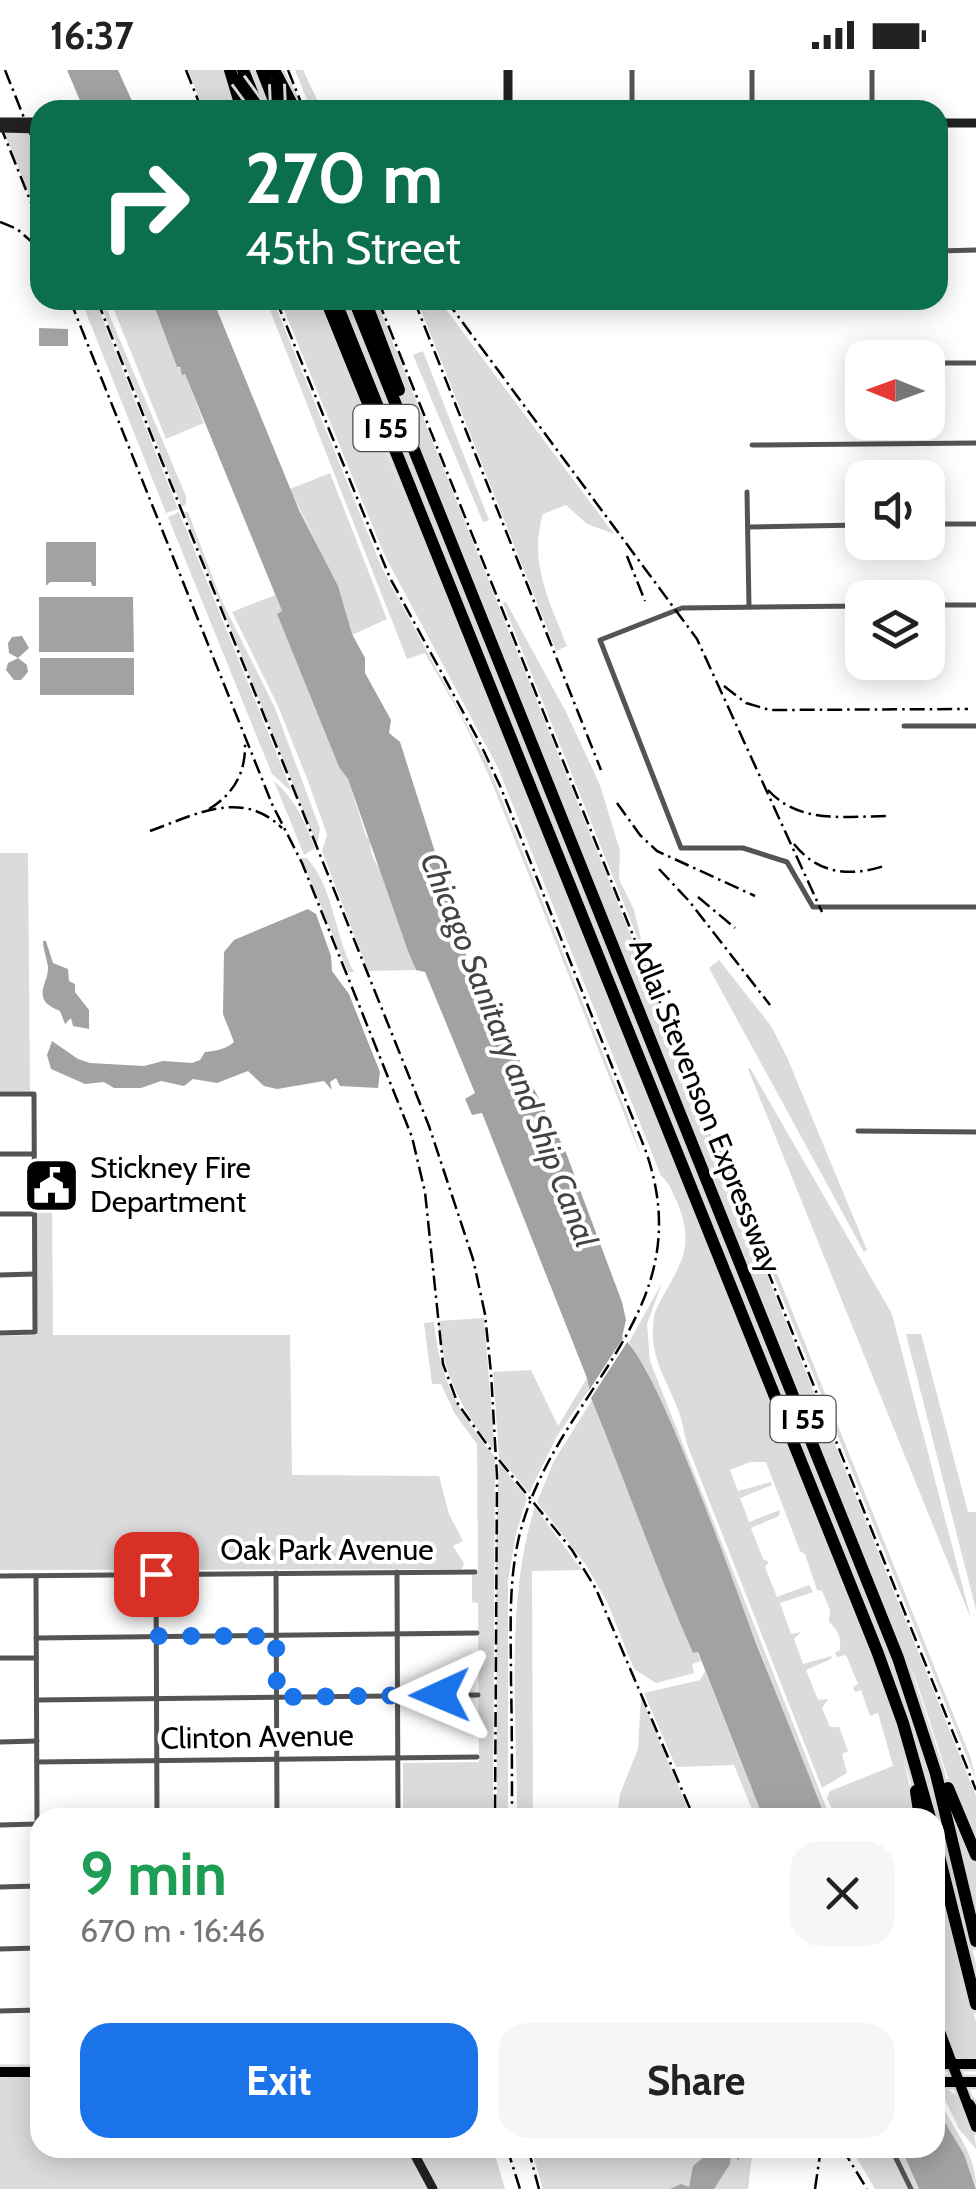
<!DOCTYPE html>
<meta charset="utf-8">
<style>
:root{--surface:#fff;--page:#f6f6f6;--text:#222;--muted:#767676;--accent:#1a73e8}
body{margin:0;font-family:Cabin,sans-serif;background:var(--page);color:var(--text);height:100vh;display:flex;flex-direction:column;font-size:38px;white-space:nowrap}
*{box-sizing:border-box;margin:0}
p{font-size:32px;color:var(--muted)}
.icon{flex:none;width:55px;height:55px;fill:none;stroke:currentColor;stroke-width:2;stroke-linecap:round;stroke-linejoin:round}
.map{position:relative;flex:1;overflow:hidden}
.sheet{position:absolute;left:30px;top:1738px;width:915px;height:350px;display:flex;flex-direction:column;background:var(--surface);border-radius:30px;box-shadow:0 5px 25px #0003}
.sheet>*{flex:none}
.hud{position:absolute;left:30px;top:30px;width:918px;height:210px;border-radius:30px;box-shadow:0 5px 25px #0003;background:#0b6e4f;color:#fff;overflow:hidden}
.needle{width:65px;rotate:271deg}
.controls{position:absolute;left:845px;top:270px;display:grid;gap:20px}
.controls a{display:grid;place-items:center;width:100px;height:100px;border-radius:20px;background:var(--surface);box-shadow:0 5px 25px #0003;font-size:50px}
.pin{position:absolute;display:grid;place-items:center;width:85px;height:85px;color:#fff;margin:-42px;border-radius:20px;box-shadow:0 5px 15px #0006}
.me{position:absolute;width:110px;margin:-55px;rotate:269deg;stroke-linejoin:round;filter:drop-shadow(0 0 8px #0008)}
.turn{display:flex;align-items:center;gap:35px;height:210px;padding:0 50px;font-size:45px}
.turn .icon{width:130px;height:130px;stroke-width:2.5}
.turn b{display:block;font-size:70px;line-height:85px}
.round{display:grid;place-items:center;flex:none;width:105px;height:105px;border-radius:30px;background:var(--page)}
.headline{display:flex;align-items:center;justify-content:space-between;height:170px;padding:0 50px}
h1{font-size:60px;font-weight:700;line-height:75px;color:#1e9e55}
.cta{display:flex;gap:20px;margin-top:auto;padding:20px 50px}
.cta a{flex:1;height:115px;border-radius:30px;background:var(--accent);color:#fff;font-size:40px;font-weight:700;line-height:115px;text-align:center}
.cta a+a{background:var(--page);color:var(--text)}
.status{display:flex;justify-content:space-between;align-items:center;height:70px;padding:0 50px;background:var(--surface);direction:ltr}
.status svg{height:28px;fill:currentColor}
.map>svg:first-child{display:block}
.green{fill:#dbdbdb}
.water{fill:#a2a2a2}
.pier{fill:#fff}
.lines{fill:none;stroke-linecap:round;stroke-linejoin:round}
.primary-casing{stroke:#dbdbdb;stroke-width:15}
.motorway-casing{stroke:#dbdbdb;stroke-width:18}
.minor{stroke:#545454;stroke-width:5}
.secondary{stroke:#212121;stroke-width:9}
.primary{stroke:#000;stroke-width:10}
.motorway{stroke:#000;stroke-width:12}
.rail{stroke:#000;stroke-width:2.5;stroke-dasharray:15 5 2.5 5;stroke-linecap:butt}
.motorway-bridge-casing{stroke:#dbdbdb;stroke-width:18;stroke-linecap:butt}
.secondary-bridge{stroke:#212121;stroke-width:9}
.motorway-bridge{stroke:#000;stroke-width:12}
.route{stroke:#1a73e8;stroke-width:18;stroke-dasharray:0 32.4}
.labels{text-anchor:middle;stroke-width:8;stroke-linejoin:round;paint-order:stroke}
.shield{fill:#fff;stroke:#4c4c4c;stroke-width:2.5}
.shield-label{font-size:28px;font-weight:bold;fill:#000}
.street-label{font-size:30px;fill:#000;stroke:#fff}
.poi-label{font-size:30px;fill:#000;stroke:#fff;text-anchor:start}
.water-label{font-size:32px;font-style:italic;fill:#434343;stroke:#fff}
</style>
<div class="status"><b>16:37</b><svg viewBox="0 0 49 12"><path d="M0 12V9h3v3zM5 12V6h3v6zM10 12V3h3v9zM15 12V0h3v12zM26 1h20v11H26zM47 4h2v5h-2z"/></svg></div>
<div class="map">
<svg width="976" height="2119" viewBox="0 0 976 2119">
<rect width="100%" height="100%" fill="#fff"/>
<!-- green -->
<g class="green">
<path d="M188,0H227L239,40H204Z"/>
<path d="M295,0H303L322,40H311Z"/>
<path d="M4,62L28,63L40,92V152Z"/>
<path d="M81,230H95L178,439L166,443Z"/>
<path d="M99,230H103L186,426V434L182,437Z"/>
<path d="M110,230H152L177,296L185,304L204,353L166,369Z"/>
<path d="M266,230H273L382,498L487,692L628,1046L642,1089L490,708L461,646L425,583L407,589Z"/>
<path d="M280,230H322L457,552L868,1574L900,1670L916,1747L836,1748L827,1728L830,1721L893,1696L878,1643L870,1646L861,1620L855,1622L853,1617L858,1614L846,1585L837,1587L835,1583L840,1580C841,1567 838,1560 829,1552L830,1540L822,1521L817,1520L805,1484L800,1481L766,1392H750L730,1400L738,1421L771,1412L772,1415L740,1428L749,1452L780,1440L779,1446L751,1458L763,1489L769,1492L765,1497L777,1527L809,1515L813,1522L780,1533L791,1564L801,1562L794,1569L803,1594L832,1586L831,1589L806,1600L818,1630L828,1629L822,1638L830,1657H839L848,1681L842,1684L847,1703L822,1718L688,1377C685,1367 683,1355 680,1345C666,1306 646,1285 655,1242C676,1198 698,1182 677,1132C672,1122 670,1113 661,1106L498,698L384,484Z"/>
<path d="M341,230L348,232L585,822L589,840Z"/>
<path d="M367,230H376L976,1726V1776L953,1723L918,1616L433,410Z"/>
<path d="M417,230H439L614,464L587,454L566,435L543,444C528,492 550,532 567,576L556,581Z"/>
<path d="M423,281L489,450L483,452L413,285Z"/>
<path d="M330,403L387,549L352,565L327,495L290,419Z"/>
<path d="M179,442L292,722L272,704L168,447Z"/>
<path d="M184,442H188L220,527L275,638L320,759L317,775Z"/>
<path d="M275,525L282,541L277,544L339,697L348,709L366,766L371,771C368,784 378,796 384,806L416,900L368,901L322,781L327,765L308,711L278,636L232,542Z"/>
<path d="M506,532L566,642L600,715L620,781L619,809L634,840L646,889L503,533Z"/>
<path d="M274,711C295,729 305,752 315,778L304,785Z"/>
<path d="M0,783H28L30,1021H0Z"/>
<path d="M301,788H307C335,821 334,865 354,902H348Z"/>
<path d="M591,843L899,1607L935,1721L976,1894V1914L916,1676L614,909L589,846Z"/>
<path d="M719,890L771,956L787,987L867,1180L864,1182L709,898Z"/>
<path d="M750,998L892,1244L971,1549L748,999Z"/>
<path d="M727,1078L971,1689L976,1710L723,1080Z"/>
<path d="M36,1123H52L53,1265H290L292,1405L439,1406L449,1444L463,1471L453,1476L464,1493L462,1499L0,1500V1266L37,1265Z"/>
<path d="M662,1213L647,1254L650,1291L830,1747H825L688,1398L646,1299L629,1272Z"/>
<path d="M484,1248L495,1382C462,1341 442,1304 438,1251Z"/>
<path d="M434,1252C440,1311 458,1342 495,1387L493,1747H403V1693L479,1692L478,1533L472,1532V1503H478L477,1374L455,1344L441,1314H432L424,1253Z"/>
<path d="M906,1264H921L968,1442H976V1540Z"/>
<path d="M531,1300L558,1356L587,1308L589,1320L557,1366L529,1423L499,1387L493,1302Z"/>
<path d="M592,1330L693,1583L697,1582L701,1591L692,1594L694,1603L656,1613L634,1599L608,1534L586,1495L537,1432L554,1391Z"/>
<path d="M499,1392L527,1428L516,1464L508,1511V1748L497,1747L496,1473Z"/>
<path d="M535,1437L582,1500L532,1501L533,1747H517C517,1651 505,1527 535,1437Z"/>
<path d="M705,1601L763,1747H755L734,1695L676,1697L644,1623L700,1610Z"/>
<path d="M641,1626L691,1746H617L620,1724L638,1679Z"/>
<path d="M951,1738L976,1793V1847Z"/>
<path d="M935,1793L976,1952V1990H953L935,1940Z"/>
<path d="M0,2007H40V2078H493L505,2119H0Z"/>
<path d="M939,2017C962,2018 976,2059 976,2079L959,2059Z"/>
<path d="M935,2023C950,2055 976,2081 976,2117L964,2084L935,2036Z"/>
<path d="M531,2078H753L748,2119H543Z"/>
<path d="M851,2078H901L919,2119H875Z"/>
</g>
<!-- water -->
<g class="water">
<path d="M67,0H118L132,31L131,40H84Z"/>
<path d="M152,230H213L299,440L338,516L352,564L365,588V603L391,650L389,663L400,672L435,782L444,795L468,868L465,881L485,935L502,956L565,1080L622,1232L626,1250L622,1267C657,1290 739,1530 760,1583C782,1638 804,1692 825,1747H763L698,1582L693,1583C656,1499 626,1413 591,1328L587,1308L482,1043L472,1045L465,1029L475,1023L425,902L416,900L408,881L348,709L339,697L277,544L282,541L185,304L182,305L180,297H177Z"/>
<path d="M39,258L68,259V276H39Z"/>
<path d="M46,472H96V516H92L91,512H50L46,516Z"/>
<path d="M39,527H133L134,582H39Z"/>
<path d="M22,566L29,578L18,588L27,595L28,602L21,610H14L6,600L8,593L18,588L9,583L8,573L12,567Z"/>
<rect x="40" y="588" width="94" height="37"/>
<path d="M308,839L316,844L331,886L332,901L349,924L368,972L380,1002L378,1018L340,1016L336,1008L330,1012L332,1020L324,1011L277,1019L264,1016L248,1001L217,1013L193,1009L184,1016L161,1011L141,1018H114L104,1012L85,1014L51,999L47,985L52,971L78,989L90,993L144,996L163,991L192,993L200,990L205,982C216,981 226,979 234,972L223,944L224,882L234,870Z"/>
<path d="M43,871H46L53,893L68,899L69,911L75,914V922L89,940V959L73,956L71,948L65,954L60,941C29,929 49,914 48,897C47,888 43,880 43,871Z"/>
<path d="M935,2036L964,2084L976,2119H919L901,2078H935Z"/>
<path d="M714,2078L744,2079L738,2091L735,2083L731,2084L730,2094L714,2119H670L681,2114L689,2117L693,2096Z"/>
</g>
<!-- pier -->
<path class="pier" d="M623,1268L628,1271L591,1328L586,1325Z"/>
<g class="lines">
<defs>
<g id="primary">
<path d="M935,1948L976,2057"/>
<path d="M935,1994H976"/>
<path d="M0,2002H40"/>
<path d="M935,2012H976"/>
</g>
<g id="motorway">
<path d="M230,0L242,40"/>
<path d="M243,0L255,30"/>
<path d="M262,0L277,38"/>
<path d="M274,0L295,40"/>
<path d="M326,230L374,348"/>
<path d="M335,230L877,1581L903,1653L930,1748"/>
<path d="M354,230L898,1588L936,1704L976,1871"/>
<path d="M365,230L399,320"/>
<path d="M948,1718L976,1785"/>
<path d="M916,1721L920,1748"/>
<path d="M935,1770L976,1934"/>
<path d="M969,2035L976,2048"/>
</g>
</defs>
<!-- primary casing -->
<use href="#primary" class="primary-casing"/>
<!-- motorway casing -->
<use href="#motorway" class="motorway-casing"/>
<!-- minor -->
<g class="minor">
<path d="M872,0V40"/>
<path d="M632,40V0"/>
<path d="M752,40V0"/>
<path d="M938,181L976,180"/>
<path d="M928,293H976"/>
<path d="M752,375L976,373"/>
<path d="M747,422L749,537"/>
<path d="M928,454H976"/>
<path d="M748,457L862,455"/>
<path d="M928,535H976"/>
<path d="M862,536L682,538L600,570L681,778H743L787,792L813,837H976"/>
<path d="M904,656H976"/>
<path d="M0,1024H34L35,1262L0,1263"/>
<path d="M858,1061L976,1062"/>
<path d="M0,1084H34"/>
<path d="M0,1144H34"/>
<path d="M0,1205L34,1204"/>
<path d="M397,1502L398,1748"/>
<path d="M276,1503L277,1748"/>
<path d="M156,1504L157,1748"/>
<path d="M0,1506L475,1502"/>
<path d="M36,1506L38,2002"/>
<path d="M36,1568L477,1563"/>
<path d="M0,1588H36"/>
<path d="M37,1630L478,1625"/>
<path d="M0,1672L37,1671"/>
<path d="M37,1692L477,1687"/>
<path d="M0,1755L37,1754"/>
<path d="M0,1817L37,1816"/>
<path d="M0,1879L37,1878"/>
<path d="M0,1941L37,1940"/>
<path d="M891,2078L911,2119"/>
</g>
<!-- secondary -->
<g class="secondary">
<path d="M508,0V40"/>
<path d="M938,53H976"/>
<path d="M411,2078L433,2119"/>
</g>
<!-- primary -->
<use href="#primary" class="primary"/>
<!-- motorway -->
<use href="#motorway" class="motorway"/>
<!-- rail -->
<g class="rail">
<path d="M5,0L40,88"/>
<path d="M186,0L202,40"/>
<path d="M288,0L304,40"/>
<path d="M0,55L40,155"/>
<path d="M0,152L17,159L40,179"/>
<path d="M70,230L272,734L302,793L412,1067L425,1122L443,1294L458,1334L493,1383"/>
<path d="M97,230L429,1056L473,1189L485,1244L491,1303L497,1406L495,1748"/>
<path d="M276,230L390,508L481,675L501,718L645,1079C705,1245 555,1319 519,1467C508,1514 511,1563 511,1611C512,1656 512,1702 512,1748"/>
<path d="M378,230L976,1720"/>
<path d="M414,230L601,700"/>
<path d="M446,230L697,569L822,842"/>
<path d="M627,486L645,531"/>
<path d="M724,616L746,633L770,640L968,639"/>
<path d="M768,720C800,755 847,746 890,746"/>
<path d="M617,733L640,765L657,781L755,826"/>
<path d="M209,739C234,724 246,702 245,673"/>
<path d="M150,761C195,745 241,718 282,758"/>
<path d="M794,774C818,804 849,807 884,796"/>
<path d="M659,799L689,831L770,935"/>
<path d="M698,827L735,858"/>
<path d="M499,1390L572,1480L596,1519L694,1748"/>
<path d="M507,2078L520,2119"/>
<path d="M528,2078L539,2119"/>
<path d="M842,2078L867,2119"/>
<path d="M815,2119L821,2078"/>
</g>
<defs>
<g id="motorway-bridge">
<path d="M238,10L260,40"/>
<path d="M277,14L278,40"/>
</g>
</defs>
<!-- motorway-bridge casing -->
<use href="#motorway-bridge" class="motorway-bridge-casing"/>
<!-- secondary-bridge -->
<g class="secondary-bridge">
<path d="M0,52H40"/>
<path d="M0,58L40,59"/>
</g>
<!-- motorway-bridge -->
<use href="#motorway-bridge" class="motorway-bridge"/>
</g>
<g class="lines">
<!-- route -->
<path class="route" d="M156,1504V1566H276L277,1627L440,1625"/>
</g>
<!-- icons -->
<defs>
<symbol id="civic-square" viewBox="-11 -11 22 22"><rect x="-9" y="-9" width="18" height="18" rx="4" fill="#000" stroke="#fff"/><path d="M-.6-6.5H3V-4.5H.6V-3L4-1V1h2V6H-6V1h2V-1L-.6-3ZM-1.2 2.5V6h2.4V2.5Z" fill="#fff"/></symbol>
</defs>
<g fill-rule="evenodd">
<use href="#civic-square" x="20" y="1084" width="63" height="63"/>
</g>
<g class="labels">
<!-- shield labels -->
<g class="shield">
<rect x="353.5" y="335" width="65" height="46" rx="8"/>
<rect x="770.5" y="1326" width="65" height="46" rx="8"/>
</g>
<g class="shield-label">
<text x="386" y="368">I 55</text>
<text x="803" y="1359">I 55</text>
</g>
<!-- street labels -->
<g class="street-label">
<text transform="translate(705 1036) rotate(68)" y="10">Adlai Stevenson Expressway</text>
<text x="327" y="1490">Oak Park Avenue</text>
<text transform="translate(257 1667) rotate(-1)" y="10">Clinton Avenue</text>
</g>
<!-- poi labels -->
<g class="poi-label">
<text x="90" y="1108">Stickney Fire<tspan x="90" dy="34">Department</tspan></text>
</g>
<!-- water labels -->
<g class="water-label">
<text transform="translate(509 980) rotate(68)" y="11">Chicago Sanitary and Ship Canal</text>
</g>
</g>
</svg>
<div class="controls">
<a><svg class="needle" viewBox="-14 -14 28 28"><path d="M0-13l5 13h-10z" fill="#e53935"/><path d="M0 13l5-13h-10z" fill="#767676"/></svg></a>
<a><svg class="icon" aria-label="sound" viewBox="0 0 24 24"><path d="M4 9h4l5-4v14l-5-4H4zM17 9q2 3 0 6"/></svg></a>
<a><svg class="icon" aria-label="layers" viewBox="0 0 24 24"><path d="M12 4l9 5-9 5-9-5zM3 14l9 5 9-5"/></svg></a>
</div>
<div class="pin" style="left:156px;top:1504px;background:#d93025"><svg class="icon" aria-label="arrive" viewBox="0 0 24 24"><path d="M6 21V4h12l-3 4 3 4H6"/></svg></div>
<svg class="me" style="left:440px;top:1625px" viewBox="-20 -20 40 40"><path d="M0-17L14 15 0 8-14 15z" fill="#1a73e8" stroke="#fff" stroke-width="4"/></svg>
<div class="hud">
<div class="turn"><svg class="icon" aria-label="right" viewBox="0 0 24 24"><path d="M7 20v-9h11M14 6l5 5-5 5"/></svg><div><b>270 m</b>45th Street</div></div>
</div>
<section class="sheet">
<div class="headline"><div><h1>9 min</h1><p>670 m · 16:46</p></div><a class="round"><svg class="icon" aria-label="close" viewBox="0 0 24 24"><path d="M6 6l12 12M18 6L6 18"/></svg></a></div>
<div class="cta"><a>Exit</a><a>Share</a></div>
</section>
</div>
